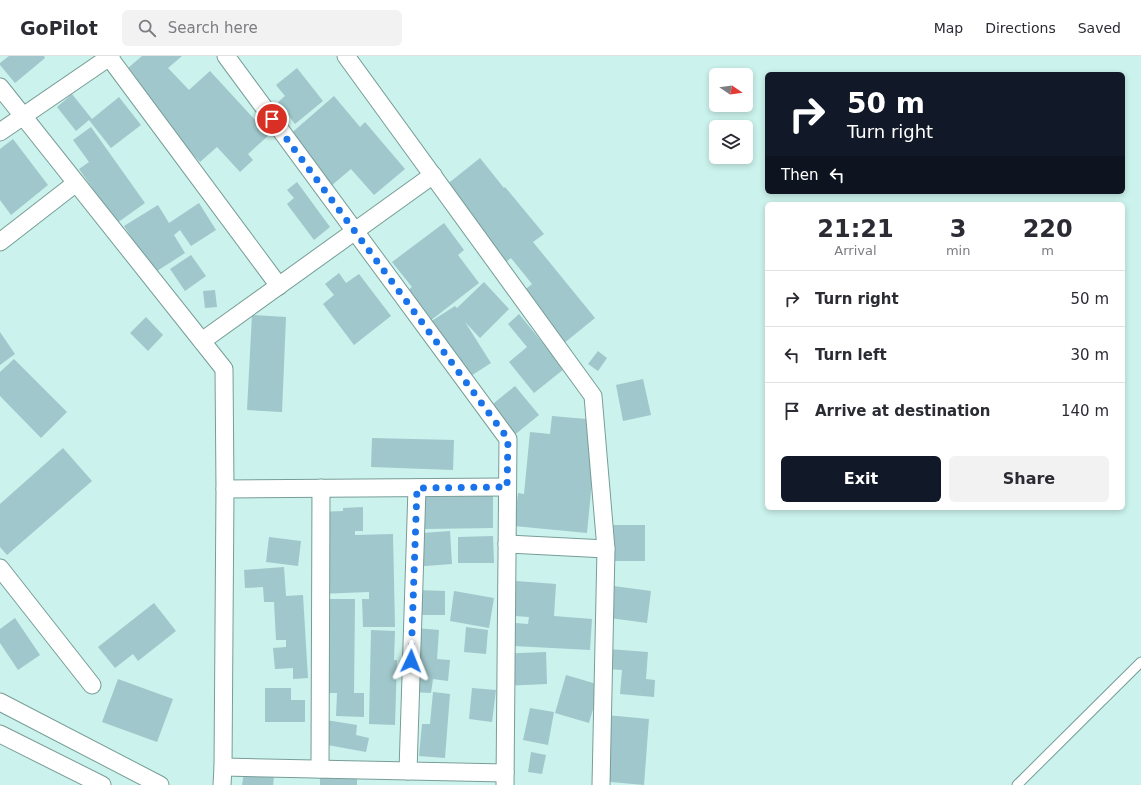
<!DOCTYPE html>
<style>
:root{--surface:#fff;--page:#f2f2f3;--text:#2b2b33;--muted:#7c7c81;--line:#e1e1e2;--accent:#111827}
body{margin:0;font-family:"DejaVu Sans",sans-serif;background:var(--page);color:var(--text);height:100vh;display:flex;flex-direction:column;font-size:15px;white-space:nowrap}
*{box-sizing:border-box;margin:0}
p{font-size:13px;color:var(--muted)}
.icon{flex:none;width:22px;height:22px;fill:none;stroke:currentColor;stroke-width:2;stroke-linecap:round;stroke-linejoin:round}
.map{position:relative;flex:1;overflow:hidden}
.drawer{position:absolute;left:765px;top:146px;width:360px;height:308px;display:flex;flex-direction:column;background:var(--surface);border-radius:6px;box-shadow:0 2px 6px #0003}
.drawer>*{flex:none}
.guide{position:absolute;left:765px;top:16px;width:360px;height:122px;border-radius:6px;box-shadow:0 2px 6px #0003;background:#111827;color:#fff;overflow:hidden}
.needle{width:26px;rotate:103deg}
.tools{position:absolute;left:709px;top:12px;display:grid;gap:8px}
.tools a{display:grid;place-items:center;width:44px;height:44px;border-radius:6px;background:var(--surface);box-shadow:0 2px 6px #0003;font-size:20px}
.pin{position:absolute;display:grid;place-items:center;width:34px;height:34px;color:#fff;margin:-17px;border:2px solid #fff;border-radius:50%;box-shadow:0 1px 4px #0007}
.me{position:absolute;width:44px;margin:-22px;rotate:2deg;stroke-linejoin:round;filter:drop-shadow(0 0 3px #0008)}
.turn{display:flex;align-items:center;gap:14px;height:84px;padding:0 16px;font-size:18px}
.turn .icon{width:52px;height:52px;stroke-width:2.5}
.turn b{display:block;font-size:28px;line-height:34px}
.then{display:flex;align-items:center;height:38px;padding:0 16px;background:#0003;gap:8px;font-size:15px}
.eta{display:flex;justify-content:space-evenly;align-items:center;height:68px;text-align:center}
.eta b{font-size:24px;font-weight:800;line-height:28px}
.button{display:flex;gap:8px;margin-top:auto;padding:8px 16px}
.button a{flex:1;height:46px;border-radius:6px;background:var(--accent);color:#fff;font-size:16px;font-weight:800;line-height:46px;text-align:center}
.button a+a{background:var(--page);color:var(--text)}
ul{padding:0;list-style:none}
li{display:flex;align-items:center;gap:12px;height:56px;padding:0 16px;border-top:1px solid var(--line)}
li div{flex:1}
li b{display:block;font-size:15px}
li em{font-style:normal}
header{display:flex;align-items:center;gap:24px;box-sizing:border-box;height:56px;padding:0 20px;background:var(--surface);border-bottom:1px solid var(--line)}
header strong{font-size:19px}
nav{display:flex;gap:22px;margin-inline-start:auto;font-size:14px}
.search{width:280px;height:36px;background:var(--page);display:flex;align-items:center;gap:10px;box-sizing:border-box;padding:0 14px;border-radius:6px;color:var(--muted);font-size:15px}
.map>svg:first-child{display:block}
.building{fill:#a0c7cb}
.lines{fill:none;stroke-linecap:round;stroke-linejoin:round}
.service-casing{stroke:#779d97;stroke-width:11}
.minor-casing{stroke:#779d97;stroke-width:19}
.service{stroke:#fff;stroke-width:9}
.minor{stroke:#fff;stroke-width:17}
.route{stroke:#1a73e8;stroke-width:7;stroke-dasharray:0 12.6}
</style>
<header>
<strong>GoPilot</strong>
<div class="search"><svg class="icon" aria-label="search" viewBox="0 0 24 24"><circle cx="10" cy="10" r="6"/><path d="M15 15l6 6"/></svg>Search here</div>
<nav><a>Map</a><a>Directions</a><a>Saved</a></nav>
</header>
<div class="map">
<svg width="1141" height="729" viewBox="0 0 1141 729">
<rect width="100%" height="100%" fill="#cbf2ec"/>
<!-- building -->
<g class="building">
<path d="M9,0H44L45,2L15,27L0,9V7Z"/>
<path d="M142,0H182L168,12L189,34L210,15L269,79L248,98L253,104L240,116L217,91L200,106L127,28L135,20L128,12Z"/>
<path d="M297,12L323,45L295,68L278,46L285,40L276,29Z"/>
<path d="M72,38L92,63L119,41L141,69L111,92L89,64L76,75L57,51Z"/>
<path d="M334,40L360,71L365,66L405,113L374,139L351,113L331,130L288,80Z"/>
<path d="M91,71L145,147L117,167L79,113L89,106L73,84Z"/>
<path d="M13,83L48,129L11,159L0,144V93Z"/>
<path d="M480,102L504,132L505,131L544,178L533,186L595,262L563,288L521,237L532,228L511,202L499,212L445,130Z"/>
<path d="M297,126L330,171L314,184L287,148L294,142L287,134Z"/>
<path d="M199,147L216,174L191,190L180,174L174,179L185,197L154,217L124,170L158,149L169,167Z"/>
<path d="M444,167L464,194L458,199L479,227L430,265L407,235L412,231L392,206Z"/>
<path d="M191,199L206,220L185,235L170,213Z"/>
<path d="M339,217L346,227L359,218L391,260L354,289L323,248L334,239L325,228Z"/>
<path d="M484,226L509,253L480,282L465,266L491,307L466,323L430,266L455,250L457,252Z"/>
<path d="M215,234L217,251L205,252L203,235Z"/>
<path d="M519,258L564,313L534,337L509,306L527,291L508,268Z"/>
<path d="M252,259L286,261L282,356L247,354Z"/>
<path d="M146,261L163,279L148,295L130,277Z"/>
<path d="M0,276L15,298L0,309Z"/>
<path d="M598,295L607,302L598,315L588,308Z"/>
<path d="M14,303L67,356L41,382L0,340V316Z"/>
<path d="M643,323L651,359L623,365L616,329Z"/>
<path d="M515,330L539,359L507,385L483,356Z"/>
<path d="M552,360L598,364L587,477L514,470L518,437L524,438L530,376L550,378Z"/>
<path d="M372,382L454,384L453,414L371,411Z"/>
<path d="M63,392L92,425L7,499L0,491V448Z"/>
<path d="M493,440V472L425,473V463H412V441Z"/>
<path d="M363,451V475H355V479L393,478L395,571H363L362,543H369V536L318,538L319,456L343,455V452Z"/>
<rect x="604" y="469" width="41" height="36"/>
<path d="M450,475L452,508L412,511L409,478Z"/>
<path d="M493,480L494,507H458V481Z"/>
<path d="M269,481L301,485L298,510L266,506Z"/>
<path d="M284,511L286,540L303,539L308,622L293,623V612L275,613L273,592L286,591V584H276L274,546H264L263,531L245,532L244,514Z"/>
<path d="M516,525L556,528L554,560L592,563L590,594L514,590L515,567L528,568L529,561L514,560Z"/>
<path d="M606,529L651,535L647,567L602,561Z"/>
<path d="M417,534L445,535V559H416Z"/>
<path d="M454,535L494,542L489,572L450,565Z"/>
<path d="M314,543H355L354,637H364V661L336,660L337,637H323Z"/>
<path d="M154,547L176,575L138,605L133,598L115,612L98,591Z"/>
<path d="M15,562L40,599L18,614L0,587V573Z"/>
<path d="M466,571L488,574L486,598L464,596Z"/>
<path d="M416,572L439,574L437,603L450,604L448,625L433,623L431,637L411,636Z"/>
<path d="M371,574L395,575L394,604H397L395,669L369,668Z"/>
<path d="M608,593L648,596L646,623L655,624L654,641L620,638L622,614L607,613Z"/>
<path d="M546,596L547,628L500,630L499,598Z"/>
<path d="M566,619L600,629L589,667L555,657Z"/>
<path d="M118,623L173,643L157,686L102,666Z"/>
<path d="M265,632H291V644H305V666H265Z"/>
<path d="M472,632L496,634L492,666L469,663Z"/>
<path d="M433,636L450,638L445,702L419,700L422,668H430Z"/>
<path d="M530,652L554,656L548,689L523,684Z"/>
<path d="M606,659L649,663L644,729L600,725Z"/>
<path d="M326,664L357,669L356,679L369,682L366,696L322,688Z"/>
<path d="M531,696L546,699L542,718L528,716Z"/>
<path d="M275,712L273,729H242L244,717Z"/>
<path d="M320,721L357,723V729H320Z"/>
</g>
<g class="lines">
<defs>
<path id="service" d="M1017,729L1141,606"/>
<g id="minor">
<path d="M226,0L508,383L505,729"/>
<path d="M346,0L593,340L606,493L601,729"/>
<path d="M109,1L279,230"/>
<path d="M0,31L224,313L225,433L223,711L222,729"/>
<path d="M0,76L111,0"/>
<path d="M0,186L76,127"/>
<path d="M202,285L433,119"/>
<path d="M225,433L507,431"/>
<path d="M507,488L606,493"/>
<path d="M0,512L92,629"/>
<path d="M0,646L160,729"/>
<path d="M0,678L102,729"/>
<path d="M223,711L505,717"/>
<path d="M320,713L321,432"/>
<path d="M408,715L417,432"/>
</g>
</defs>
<!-- service casing -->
<use href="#service" class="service-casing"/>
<!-- minor casing -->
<use href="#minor" class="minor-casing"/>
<!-- service -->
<use href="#service" class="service"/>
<!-- minor -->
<use href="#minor" class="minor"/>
</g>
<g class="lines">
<!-- route -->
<path class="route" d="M272,63L508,383L507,431L417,432L411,605"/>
</g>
</svg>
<div class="tools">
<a><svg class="needle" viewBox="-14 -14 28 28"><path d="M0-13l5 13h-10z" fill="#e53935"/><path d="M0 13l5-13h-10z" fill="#7c7c81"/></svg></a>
<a><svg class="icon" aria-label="layers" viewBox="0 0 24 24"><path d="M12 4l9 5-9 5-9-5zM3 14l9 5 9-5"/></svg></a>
</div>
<div class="pin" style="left:272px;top:63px;background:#d93025"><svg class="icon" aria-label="arrive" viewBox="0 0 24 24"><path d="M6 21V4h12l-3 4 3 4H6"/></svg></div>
<svg class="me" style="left:411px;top:605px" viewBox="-20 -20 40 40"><path d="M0-17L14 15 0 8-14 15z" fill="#1a73e8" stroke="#fff" stroke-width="4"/></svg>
<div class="guide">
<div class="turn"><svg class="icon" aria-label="right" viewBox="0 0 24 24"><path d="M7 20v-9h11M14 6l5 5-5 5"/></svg><div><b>50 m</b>Turn right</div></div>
<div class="then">Then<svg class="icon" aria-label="left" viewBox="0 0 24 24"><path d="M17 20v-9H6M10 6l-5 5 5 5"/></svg></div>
</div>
<section class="drawer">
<div class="eta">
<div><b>21:21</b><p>Arrival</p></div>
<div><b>3</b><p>min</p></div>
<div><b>220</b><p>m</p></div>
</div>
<ul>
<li><svg class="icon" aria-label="right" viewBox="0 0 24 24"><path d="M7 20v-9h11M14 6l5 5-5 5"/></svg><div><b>Turn right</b></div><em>50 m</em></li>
<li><svg class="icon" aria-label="left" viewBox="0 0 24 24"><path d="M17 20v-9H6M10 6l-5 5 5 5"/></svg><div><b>Turn left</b></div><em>30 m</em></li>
<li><svg class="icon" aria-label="arrive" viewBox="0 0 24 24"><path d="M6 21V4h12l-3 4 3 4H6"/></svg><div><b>Arrive at destination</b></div><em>140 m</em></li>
</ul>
<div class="button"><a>Exit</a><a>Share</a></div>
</section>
</div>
